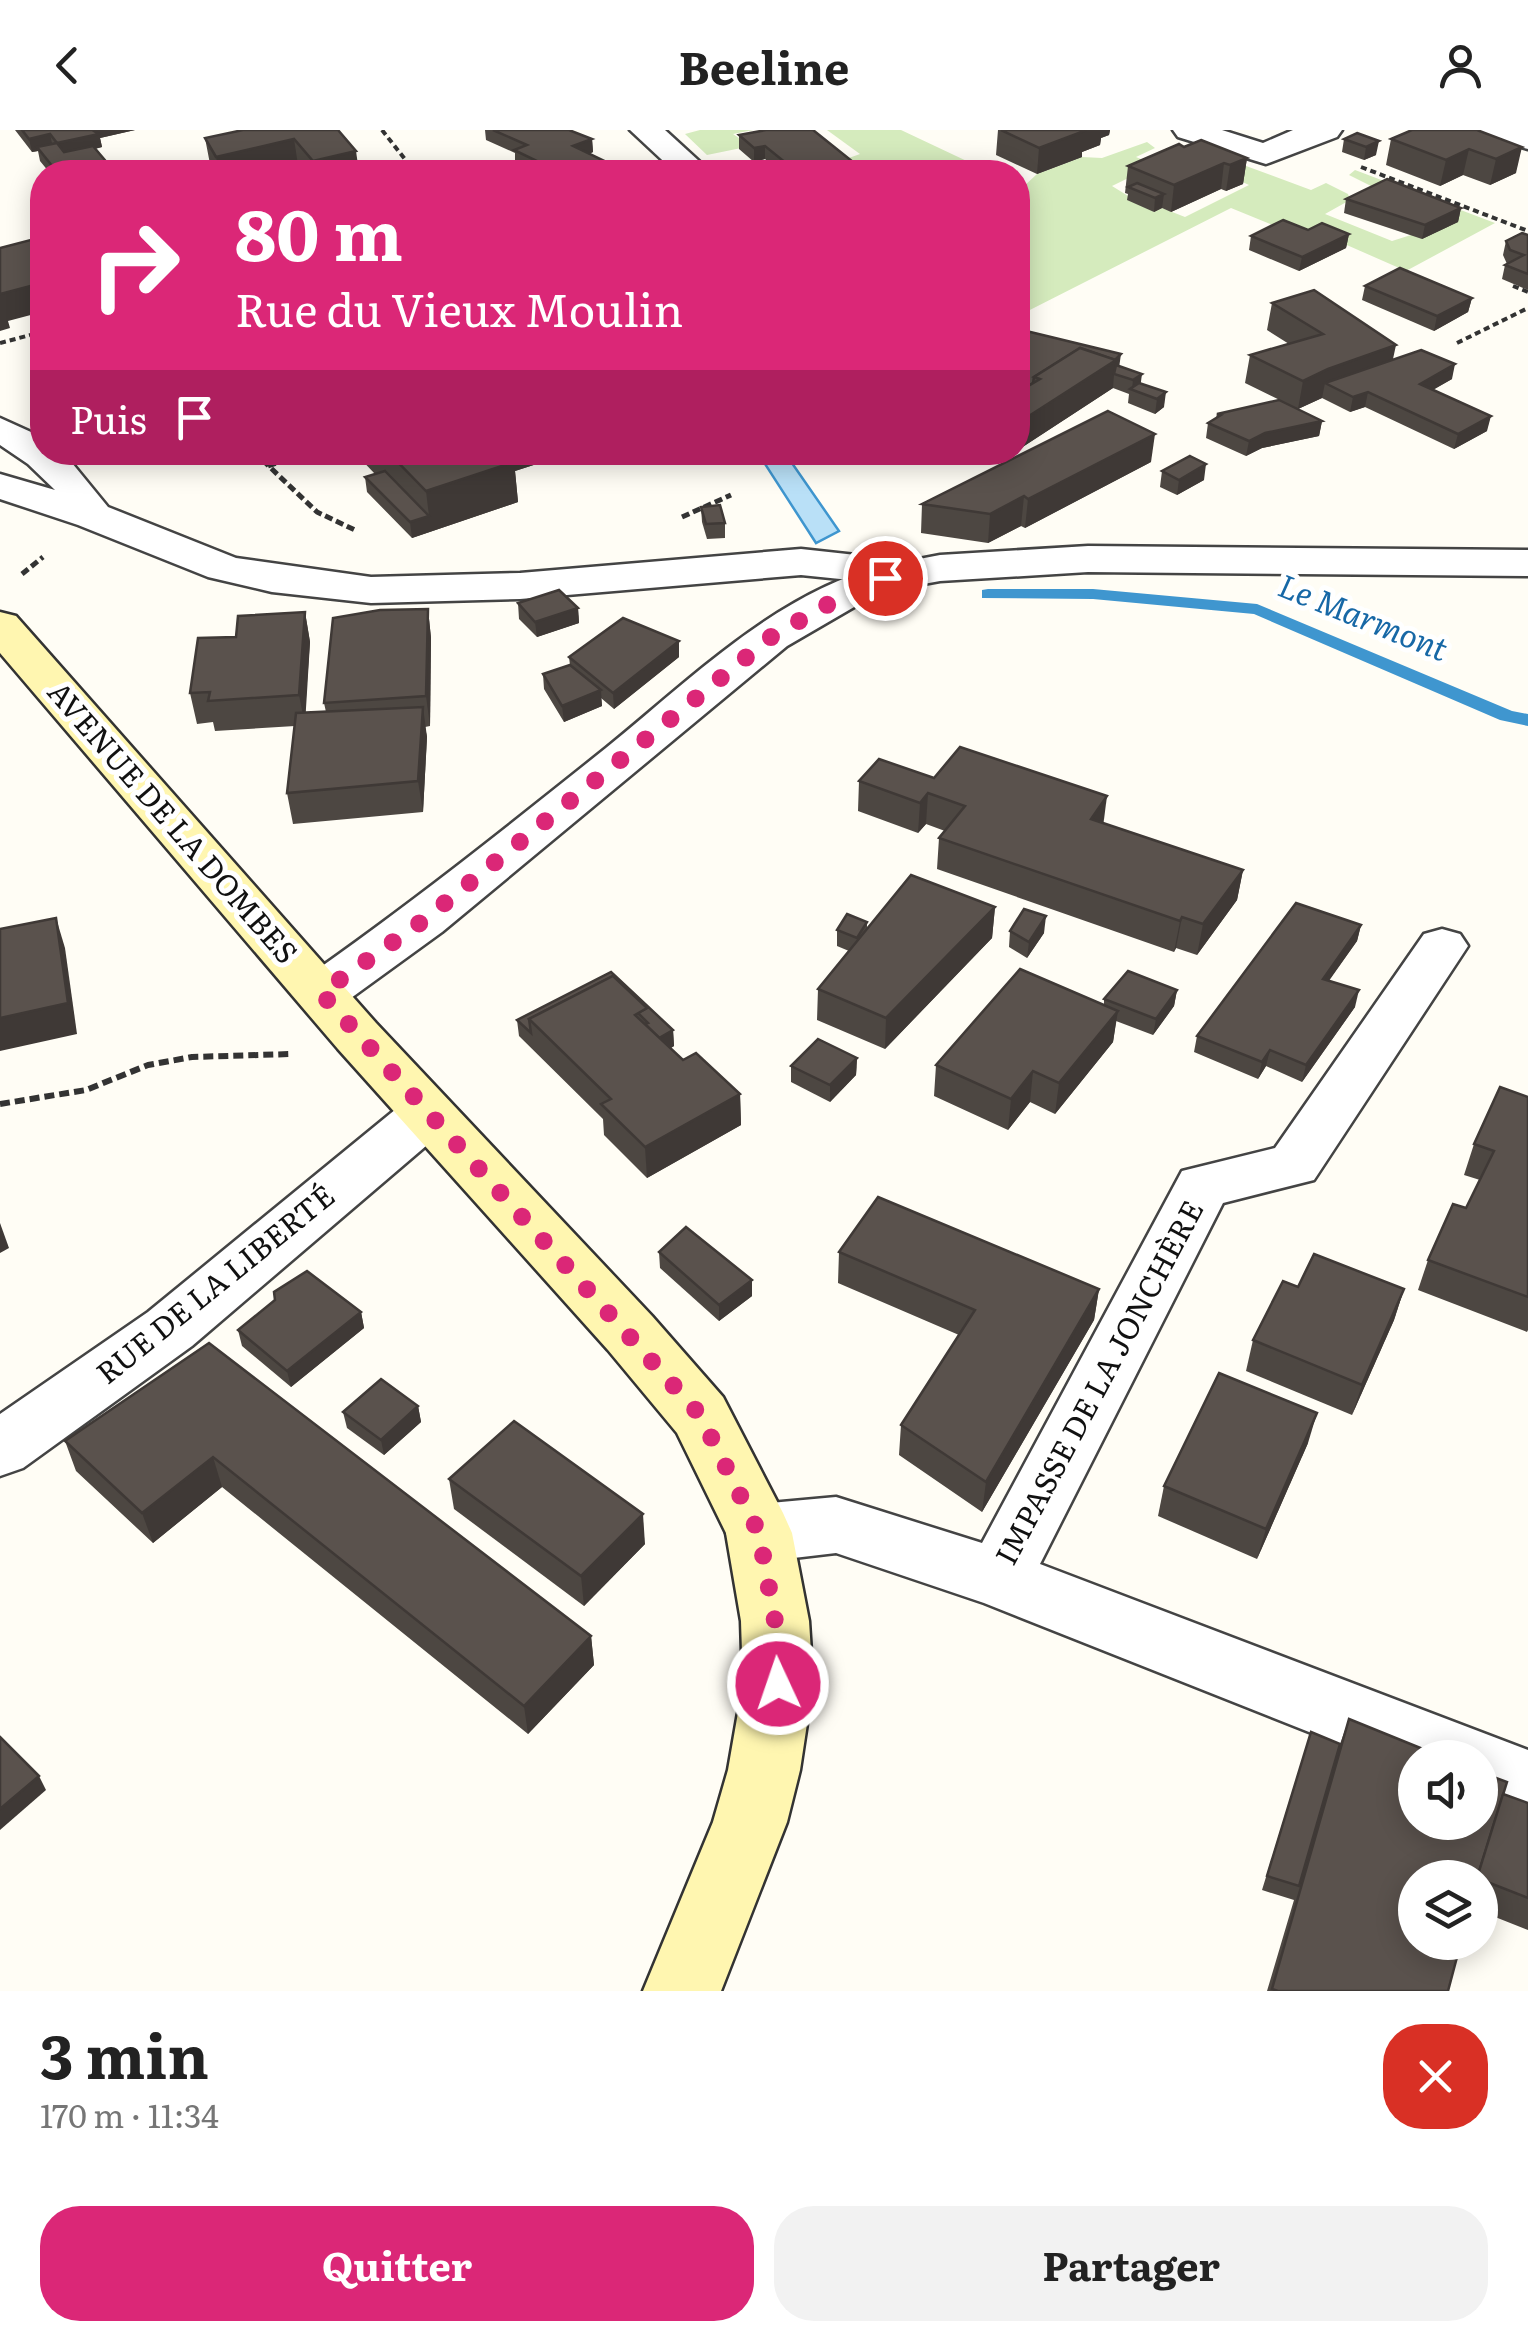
<!DOCTYPE html>
<html lang="fr">
<meta charset="utf-8">
<style>
:root{--surface:#fff;--page:#f2f2f2;--text:#222;--muted:#767676;--accent:#db2777}
body{margin:0;font-family:Literata,serif;background:var(--page);color:var(--text);height:100vh;display:flex;flex-direction:column;font-size:38px;white-space:nowrap}
*{box-sizing:border-box;margin:0}
p{font-size:32px;color:var(--muted)}
.icon{flex:none;width:55px;height:55px;fill:none;stroke:currentColor;stroke-width:2;stroke-linecap:round;stroke-linejoin:round}
.map{position:relative;height:1861px;overflow:hidden}
.details{display:flex;flex-direction:column;background:var(--surface);flex:1}
.details>*{flex:none}
.hud{position:absolute;left:30px;top:30px;width:1000px;height:305px;border-radius:40px;box-shadow:0 5px 25px #0003;background:#db2777;color:#fff;overflow:hidden}
.buttons{position:absolute;left:1398px;top:1610px;display:grid;gap:20px}
.buttons a{display:grid;place-items:center;width:100px;height:100px;border-radius:50%;background:var(--surface);box-shadow:0 5px 25px #0003;font-size:50px}
.pin{position:absolute;display:grid;place-items:center;width:85px;height:85px;color:#fff;margin:-42px;border:5px solid #fff;border-radius:50%;box-shadow:0 2px 10px #0007}
.me{position:absolute;width:110px;margin:-55px;rotate:357deg;stroke-linejoin:round;filter:drop-shadow(0 0 8px #0008)}
.turn{display:flex;align-items:center;gap:35px;height:210px;padding:0 40px;font-size:45px}
.turn .icon{width:130px;height:130px;stroke-width:2.5}
.turn b{display:block;font-size:70px;line-height:85px}
.then{display:flex;align-items:center;height:95px;padding:0 40px;background:#0003;gap:20px;font-size:38px}
.round{display:grid;place-items:center;flex:none;width:105px;height:105px;border-radius:40px;background:var(--page)}
.summary{display:flex;align-items:center;justify-content:space-between;height:170px;padding:0 40px}
h1{font-size:60px;font-weight:700;line-height:75px}
.cta{display:flex;gap:20px;margin-top:auto;padding:20px 40px}
.cta a{flex:1;height:115px;border-radius:40px;background:var(--accent);color:#fff;font-size:40px;font-weight:700;line-height:115px;text-align:center}
.cta a+a{background:var(--page);color:var(--text)}
header{display:flex;justify-content:space-between;align-items:center;height:130px;padding:0 40px;background:var(--surface);font-size:45px;font-weight:700}
.map>svg:first-child{display:block}
.green{fill:#d5ebbd}
.water{fill:#b9e0f7;stroke:#3f96cf;stroke-width:2.5}
.lines{fill:none;stroke-linecap:round;stroke-linejoin:round}
.stream{fill:#3f96cf;fill-rule:evenodd}
.minor-casing{stroke:#444;stroke-width:5}
.tertiary-casing{stroke:#444;stroke-width:5}
.secondary-casing{stroke:#333;stroke-width:5}
.path-far2{stroke:#333;stroke-width:4;stroke-dasharray:6 4;stroke-linecap:butt}
.path-far1{stroke:#333;stroke-width:5;stroke-dasharray:8 4;stroke-linecap:butt}
.path{stroke:#333;stroke-width:6;stroke-dasharray:10 5;stroke-linecap:butt}
.minor{fill:#fff;fill-rule:evenodd}
.tertiary{fill:#fff;fill-rule:evenodd}
.secondary{fill:#fff6b0;fill-rule:evenodd}
.wall{fill:#4d4742}
.shaded-wall{fill:#3f3936}
.building{fill:#5a524d;stroke:#3f3936;stroke-width:2.5}
.route{stroke:#db2777;stroke-width:18;stroke-dasharray:0 32.4}
.labels{text-anchor:middle;stroke-width:10;stroke-linejoin:round;paint-order:stroke}
.street-label{font-size:30px;fill:#111;stroke:#fff}
.water-label{font-size:32px;font-style:italic;fill:#1768a6;stroke:#fff}
</style>
<header><svg class="icon" aria-label="back" viewBox="0 0 24 24"><path d="M15 5l-7 7 7 7"/></svg>Beeline<svg class="icon" aria-label="person" viewBox="0 0 24 24"><circle cx="12" cy="8" r="4"/><path d="M4 21q1-7 8-7t8 7"/></svg></header>
<div class="map">
<svg width="1528" height="1861" viewBox="0 0 1528 1861">
<rect width="100%" height="100%" fill="#fffdf5"/>
<!-- green -->
<g class="green">
<path d="M700,0H753L733,4L751,16L707,25L685,4Z"/>
<path d="M827,0H901L990,42H956L951,38L909,42L898,32L856,39L846,29L860,24Z"/>
<path d="M1147,12L1155,18L1136,27L1155,35L1112,56L1154,82L1162,78L1185,87L1249,55L1190,28L1208,22L1311,60L1326,53L1348,64L1350,70L1325,84L1392,111L1411,105L1385,63L1349,45L1355,40L1495,93L1406,141L1324,105L1307,109L1231,78L1018,186V56L1022,58L1037,44L1082,27L1102,28Z"/>
</g>
<!-- water -->
<path class="water" d="M758,323H785L839,401L816,413Z"/>
<g class="lines">
<!-- stream -->
<path class="stream" d="M988,459H1093L1257,474L1512,581L1528,584V596L1500,590L1254,484L1093,469L982,468V460Z"/>
<defs>
<g id="minor">
<path d="M630,0H665L711,42H675Z"/>
<path d="M1173,0H1222L1263,13L1293,0H1342L1337,7L1266,34L1178,7Z"/>
<path d="M1479,0H1528V19L1484,7Z"/>
<path d="M885,435L900,439L907,448L900,457L861,473L787,516L442,802L340,876L321,881L302,876L294,863L302,850C407,777 506,698 606,618C690,550 777,462 885,435Z"/>
<path d="M1442,799L1460,804L1468,816L1314,1050L1223,1073L1040,1434L1528,1620V1688L1480,1670V1628H1415V1644L984,1473L836,1423L759,1432L735,1423L726,1403L735,1383L759,1374L836,1367L982,1413L1182,1041L1275,1018L1424,804Z"/>
<path d="M427,964L447,970L455,984L447,998L192,1216L23,1338L0,1346V1284L148,1182L407,970Z"/>
</g>
<path id="tertiary" d="M0,288L42,307V322H63L108,377L236,428L371,447L520,443L801,419L856,425L888,435L940,425L1088,416L1528,420V446L1088,442L940,451L885,461L850,450L801,445L520,469L371,473L272,462L208,447L78,395L0,369V344L55,360L28,334L0,315Z"/>
<path id="secondary" d="M0,482L16,486L376,893L652,1186L723,1267L783,1383L792,1403L809,1491L813,1554L800,1640L787,1692L721,1861H643L713,1692L728,1640L743,1554L741,1491L726,1403L677,1303L608,1220L338,919L0,523Z"/>
</defs>
<!-- minor casing -->
<use href="#minor" class="minor-casing"/>
<!-- tertiary casing -->
<use href="#tertiary" class="tertiary-casing"/>
<!-- secondary casing -->
<use href="#secondary" class="secondary-casing"/>
<!-- path-far2 -->
<g class="path-far2">
<path d="M382,0L415,42"/>
<path d="M1361,37L1528,101"/>
<path d="M1513,156L1528,162"/>
<path d="M0,213L42,202"/>
<path d="M1457,213L1528,178"/>
<path d="M302,324L308,322"/>
</g>
<!-- path-far1 -->
<g class="path-far1">
<path d="M254,322L317,382L357,401"/>
<path d="M268,336L308,322"/>
<path d="M682,387L731,365"/>
<path d="M22,444L43,427"/>
</g>
<!-- path -->
<path class="path" d="M0,974L86,960L148,935L192,927L292,924"/>
<!-- minor -->
<use href="#minor" class="minor"/>
<!-- tertiary -->
<use href="#tertiary" class="tertiary"/>
<!-- secondary -->
<use href="#secondary" class="secondary"/>
</g>
<!-- wall -->
<g class="wall">
<path d="M15,0H135L100,8L102,17L95,19L115,42H49L40,31L38,21L32,22Z"/>
<path d="M338,0L358,33L366,42H304L298,35L267,42H214L210,34L205,8Z"/>
<path d="M485,0H569L592,9L593,22L589,24L615,36L616,42H525V38L515,34V23L486,10Z"/>
<path d="M998,0H1110L1109,5L1101,8L1100,15L1082,22V27L1037,44L996,25Z"/>
<path d="M1477,0L1516,43L1490,55L1463,45L1440,56L1386,35L1391,9Z"/>
<path d="M1357,3L1376,25L1364,30L1342,22L1344,9Z"/>
<path d="M739,5L863,40L880,42H780L765,29L754,32L739,19Z"/>
<path d="M1184,17L1247,28L1243,54L1226,61L1221,59L1171,82L1162,78L1154,82L1127,70L1128,64L1125,63L1128,36Z"/>
<path d="M1346,69L1461,78L1458,92L1422,109L1344,83Z"/>
<path d="M1308,100L1349,104L1346,118L1299,141L1249,120L1251,106Z"/>
<path d="M1528,105V160L1502,149L1505,135L1507,134L1503,125L1506,111Z"/>
<path d="M1365,156L1472,168L1468,182L1434,201L1362,170Z"/>
<path d="M1272,173L1393,229L1452,249L1433,260L1487,301L1454,319L1365,277L1350,282L1322,268L1298,279L1322,291L1319,306L1262,318L1246,326L1206,308L1208,293L1216,288L1217,284L1292,276L1245,253L1250,225L1289,214L1267,200Z"/>
<path d="M1018,200L1119,236L1140,253L1164,277L1155,284L1128,273L1129,264L1113,258L1018,320Z"/>
<path d="M354,322H548L549,330L515,341L518,372L412,408L367,362L365,347L375,344Z"/>
<path d="M993,322H1013L1005,328Z"/>
<path d="M1151,332L1025,398L1021,396L988,413L921,403L922,374Z"/>
<path d="M1162,341L1204,350L1177,365L1160,357Z"/>
<path d="M701,377L725,393V408L707,409L702,392Z"/>
<path d="M518,473L578,478L579,493L537,507L519,489Z"/>
<path d="M428,479L431,508L430,596L425,597L427,607L423,682L293,694L287,663L295,596L215,601L213,592L197,594L190,563L305,482L310,512L305,582H326L324,573Z"/>
<path d="M569,527H679L614,579L601,568L602,576L564,592L544,559L543,544L570,535Z"/>
<path d="M934,648L1103,693L1243,740L1237,770L1197,825L1176,818L1174,822L937,739L939,708L945,701L926,694L918,703L858,681L859,651Z"/>
<path d="M995,777L992,808L885,919L817,890L818,859L849,821L837,816V800L867,792V799Z"/>
<path d="M1361,795L1357,811L1329,850L1355,877L1302,952L1266,936L1258,949L1194,922L1197,906Z"/>
<path d="M1010,801L1044,803L1027,828L1009,817Z"/>
<path d="M611,842L673,900L674,916L671,918L683,930L740,964L741,995L647,1048L604,1005L603,989L519,906L517,890Z"/>
<path d="M1177,860L1174,876L1153,905L1116,891L1113,912L1055,984L1030,972L1008,1000L934,966L936,935L1104,875V869Z"/>
<path d="M857,928L856,945L830,972L791,952V936Z"/>
<path d="M1528,967V1200L1527,1202L1418,1160L1428,1130L1466,1078L1480,1050L1464,1045L1474,1014Z"/>
<path d="M659,1122L752,1150V1166L719,1191L660,1138Z"/>
<path d="M839,1122L1099,1159L1094,1190L982,1382L899,1325L901,1295L959,1205L838,1153Z"/>
<path d="M1298,1157L1404,1159L1394,1190L1352,1285L1246,1241L1253,1210Z"/>
<path d="M361,1182L364,1198L291,1257L242,1216L238,1200Z"/>
<path d="M209,1213L591,1506L594,1535L528,1604L222,1357L153,1413L76,1341L65,1311Z"/>
<path d="M418,1276L421,1292L384,1325L347,1298L343,1282Z"/>
<path d="M1308,1313L1257,1429L1158,1386L1164,1356Z"/>
<path d="M449,1349L645,1414L584,1476L454,1379Z"/>
<path d="M1349,1589L1503,1664L1528,1673V1800L1480,1781V1748H1415L1448,1861H1267L1294,1770L1262,1760L1306,1617L1340,1614Z"/>
</g>
<!-- shaded-wall -->
<g class="shaded-wall">
<path d="M87,0H135L100,8L102,17L60,27L57,13Z"/>
<path d="M1078,0H1110L1109,5L1101,8L1100,15L1082,22V27L1037,44L1039,18Z"/>
<path d="M50,4L53,18L37,17L38,21L32,22L29,9Z"/>
<path d="M294,9L298,35L267,42H219L216,27Z"/>
<path d="M592,9L593,22L574,30L573,16Z"/>
<path d="M1379,11L1376,25L1364,30L1366,17Z"/>
<path d="M765,16V29L754,32V18Z"/>
<path d="M1522,17L1516,43L1490,55L1496,29Z"/>
<path d="M1469,19L1463,45L1440,56L1446,30Z"/>
<path d="M356,21L359,42H315L313,31Z"/>
<path d="M1247,28L1243,54L1226,61L1230,35Z"/>
<path d="M1224,33L1221,59L1171,82L1174,55Z"/>
<path d="M615,36L616,42H599Z"/>
<path d="M1164,64L1162,78L1154,82L1155,68Z"/>
<path d="M1461,78L1458,92L1422,109L1425,95Z"/>
<path d="M1349,104L1346,118L1299,141L1302,127Z"/>
<path d="M42,153V182L8,191L10,198L0,201V164Z"/>
<path d="M1472,168L1468,182L1434,201L1437,186Z"/>
<path d="M1396,215L1390,243L1325,253L1322,268L1298,279L1303,251L1328,239Z"/>
<path d="M1121,224L1119,238L1114,244L1113,258L1018,320V293Z"/>
<path d="M1455,234L1452,249L1416,269L1420,254Z"/>
<path d="M1142,244L1140,259H1132L1133,250Z"/>
<path d="M1166,262L1164,277L1155,284L1157,269Z"/>
<path d="M1368,262L1365,277L1350,282L1353,267Z"/>
<path d="M1491,286L1487,301L1454,319L1458,304Z"/>
<path d="M1322,291L1319,306L1262,318L1246,326L1249,311L1265,303Z"/>
<path d="M1155,304L1151,332L1025,398L1028,369Z"/>
<path d="M482,322H548L549,330L515,341L518,372L412,408L410,392L429,386L426,361Z"/>
<path d="M1206,334L1204,350L1177,365L1179,350Z"/>
<path d="M1024,366L1021,396L988,413L990,384Z"/>
<path d="M578,478L579,493L537,507L535,492Z"/>
<path d="M428,479L431,508L430,596L426,566Z"/>
<path d="M305,482L310,512L305,595L299,565Z"/>
<path d="M679,511V527L614,579L613,563Z"/>
<path d="M601,560L602,576L564,592L562,576Z"/>
<path d="M423,577L427,607L423,682L418,651Z"/>
<path d="M928,663L926,694L918,703L920,673Z"/>
<path d="M1107,666L1103,697L1091,689Z"/>
<path d="M1243,740L1237,770L1197,825L1203,794Z"/>
<path d="M995,777L992,808L885,919L886,888Z"/>
<path d="M1046,786L1044,803L1027,828L1029,812Z"/>
<path d="M1182,787L1176,818L1174,822L1180,791Z"/>
<path d="M56,788L65,818L77,904L0,921V888Z"/>
<path d="M1361,795L1357,811L1319,865L1323,849Z"/>
<path d="M1177,860L1174,876L1153,905L1156,889Z"/>
<path d="M1359,860L1355,877L1302,952L1306,935Z"/>
<path d="M1118,881L1113,912L1055,984L1059,953Z"/>
<path d="M673,900L674,916L651,929L650,913Z"/>
<path d="M1270,920L1266,936L1258,949L1262,932Z"/>
<path d="M857,928L856,945L830,972V955Z"/>
<path d="M1033,941L1030,972L1008,1000L1011,969Z"/>
<path d="M740,964L741,995L647,1048L645,1017Z"/>
<path d="M0,1093L9,1118L0,1123Z"/>
<path d="M752,1150V1166L719,1191V1175Z"/>
<path d="M1099,1159L1094,1190L982,1382L986,1352Z"/>
<path d="M1404,1159L1394,1190L1352,1285L1362,1255Z"/>
<path d="M361,1182L364,1198L291,1257L287,1241Z"/>
<path d="M418,1276L421,1292L384,1325L381,1310Z"/>
<path d="M1317,1283L1308,1313L1257,1429L1266,1399Z"/>
<path d="M213,1327L222,1357L153,1413L142,1383Z"/>
<path d="M643,1384L645,1414L584,1476L581,1446Z"/>
<path d="M591,1506L594,1535L528,1604L524,1576Z"/>
<path d="M39,1646L46,1660L0,1700V1679Z"/>
</g>
<!-- building -->
<g class="building">
<path d="M22,0H92L99,4L57,13L50,4L29,9Z"/>
<path d="M243,0H338L356,21L313,31L294,9L216,27L205,8Z"/>
<path d="M493,0H569L592,9L573,16L615,36L599,42H543L524,34L535,30L514,20L527,15Z"/>
<path d="M766,0H813L863,40L874,38L880,42H797L765,16L754,18L739,5Z"/>
<path d="M1001,0H1082L1084,1L1039,18Z"/>
<path d="M1412,0H1477L1522,17L1496,29L1469,19L1446,30L1391,9Z"/>
<path d="M1357,3L1379,11L1366,17L1344,9Z"/>
<path d="M1201,10L1247,28L1230,35L1224,33L1174,55L1128,36L1179,14L1184,17Z"/>
<path d="M57,13L64,22L93,16L115,42H57L37,17Z"/>
<path d="M358,33L366,42H319Z"/>
<path d="M1387,49L1461,78L1425,95L1346,69Z"/>
<path d="M1137,53L1164,64L1155,68L1128,57Z"/>
<path d="M1283,90L1308,100L1322,93L1349,104L1302,127L1251,106Z"/>
<path d="M1522,103L1528,105V144L1505,135L1524,125L1510,120L1506,111Z"/>
<path d="M42,107V153L0,164V118Z"/>
<path d="M1400,138L1472,168L1437,186L1365,156Z"/>
<path d="M1314,160L1396,215L1328,239L1303,251L1250,225L1323,204L1272,173Z"/>
<path d="M1018,199L1121,224L1115,230L1080,218L1034,247L1033,253L1018,262Z"/>
<path d="M1080,218L1116,230L1018,293V262L1040,249L1034,247Z"/>
<path d="M1421,220L1455,234L1420,254L1491,286L1458,304L1368,262L1353,267L1325,253Z"/>
<path d="M1116,235L1142,244L1133,250L1114,244Z"/>
<path d="M1139,253L1166,262L1157,269L1130,259Z"/>
<path d="M1279,270L1322,291L1265,303L1249,311L1208,293L1221,285L1217,284Z"/>
<path d="M1108,281L1155,304L1028,369L1024,366L990,384L922,374Z"/>
<path d="M388,322H504L514,332L426,361Z"/>
<path d="M504,322H524L509,327Z"/>
<path d="M1190,326L1206,334L1179,350L1162,341Z"/>
<path d="M385,341L429,386L410,392L365,347Z"/>
<path d="M720,375L725,393L706,394L701,377Z"/>
<path d="M559,460L578,478L535,492L518,473Z"/>
<path d="M428,479L426,566L324,573L333,488L380,480Z"/>
<path d="M305,482L299,565L208,571L210,562L190,563L198,508L236,507L238,486Z"/>
<path d="M623,488L679,511L613,563L569,527Z"/>
<path d="M570,535L601,560L562,576L543,544Z"/>
<path d="M423,577L418,651L287,663L296,583Z"/>
<path d="M960,617L1107,666L1091,689L1243,740L1203,794L1182,787L1180,791L939,708L965,676L928,663L920,673L859,651L879,629L934,648Z"/>
<path d="M911,745L995,777L886,888L818,859Z"/>
<path d="M1296,773L1361,795L1323,849L1359,860L1306,935L1270,920L1262,932L1197,906Z"/>
<path d="M1024,779L1046,786L1029,812L1010,801Z"/>
<path d="M847,784L867,792L857,808L837,800Z"/>
<path d="M56,788L68,873L0,888V799Z"/>
<path d="M1020,839L1118,881L1059,953L1033,941L1011,969L936,935Z"/>
<path d="M1128,841L1177,860L1156,889L1104,869Z"/>
<path d="M611,842L673,900L659,908L645,894L648,893L638,883L647,878L613,846L529,889L531,903L517,890Z"/>
<path d="M613,846L647,878L635,885L683,930L696,923L740,964L645,1017L601,974L611,969L529,889Z"/>
<path d="M818,909L857,928L830,955L791,936Z"/>
<path d="M1500,957L1528,967V1167L1428,1130L1453,1074L1466,1078L1494,1021L1474,1014Z"/>
<path d="M878,1067L1099,1159L986,1352L901,1295L975,1180L839,1122Z"/>
<path d="M686,1097L752,1150L719,1175L659,1122Z"/>
<path d="M1314,1124L1404,1159L1362,1255L1253,1210L1283,1151L1298,1157Z"/>
<path d="M307,1141L361,1182L287,1241L238,1200L275,1170L274,1162Z"/>
<path d="M209,1213L591,1506L524,1576L213,1327L142,1383L65,1311Z"/>
<path d="M1219,1243L1317,1283L1266,1399L1164,1356Z"/>
<path d="M381,1249L418,1276L381,1310L343,1282Z"/>
<path d="M514,1291L643,1384L581,1446L449,1349Z"/>
<path d="M1349,1589L1445,1628H1415V1692H1480V1642L1507,1652L1477,1748H1415V1812H1461L1448,1861H1278L1272,1859Z"/>
<path d="M1311,1602L1340,1614L1299,1756L1267,1746Z"/>
<path d="M0,1607L39,1646L0,1679Z"/>
<path d="M1503,1664L1528,1673V1768L1477,1748Z"/>
</g>
<g class="lines">
<!-- route -->
<path class="route" d="M778,1554L775,1491L759,1403L700,1285L321,863L424,790L771,507L846,464L885,448"/>
</g>
<g class="labels">
<!-- street labels -->
<g class="street-label">
<text transform="translate(172 693) rotate(49)" y="10">AVENUE DE LA DOMBES</text>
<text transform="translate(216 1155) rotate(-39)" y="10">RUE DE LA LIBERTÉ</text>
<text transform="translate(1100 1253) rotate(-62)" y="10">IMPASSE DE LA JONCHÈRE</text>
</g>
<!-- water labels -->
<g class="water-label">
<text transform="translate(1363 488) rotate(22)" y="11">Le Marmont</text>
</g>
</g>
</svg>
<div class="buttons">
<a><svg class="icon" aria-label="sound" viewBox="0 0 24 24"><path d="M4 9h4l5-4v14l-5-4H4zM17 9q2 3 0 6"/></svg></a>
<a><svg class="icon" aria-label="layers" viewBox="0 0 24 24"><path d="M12 4l9 5-9 5-9-5zM3 14l9 5 9-5"/></svg></a>
</div>
<div class="pin" style="left:885px;top:448px;background:#d93025"><svg class="icon" aria-label="arrive" viewBox="0 0 24 24"><path d="M6 21V4h12l-3 4 3 4H6"/></svg></div>
<svg class="me" style="left:778px;top:1554px" viewBox="-20 -20 40 40"><circle r="17" fill="#db2777" stroke="#fff" stroke-width="3"/><path d="M0-11L8 9 0 5-8 9z" fill="#fff"/></svg>
<div class="hud">
<div class="turn"><svg class="icon" aria-label="right" viewBox="0 0 24 24"><path d="M7 20v-9h11M14 6l5 5-5 5"/></svg><div><b>80 m</b>Rue du Vieux Moulin</div></div>
<div class="then">Puis<svg class="icon" aria-label="arrive" viewBox="0 0 24 24"><path d="M6 21V4h12l-3 4 3 4H6"/></svg></div>
</div>
</div>
<section class="details">
<div class="summary"><div><h1>3 min</h1><p>170 m · 11:34</p></div><a class="round" style="background:#d93025;color:#fff"><svg class="icon" aria-label="close" viewBox="0 0 24 24"><path d="M6 6l12 12M18 6L6 18"/></svg></a></div>
<div class="cta"><a>Quitter</a><a>Partager</a></div>
</section>
